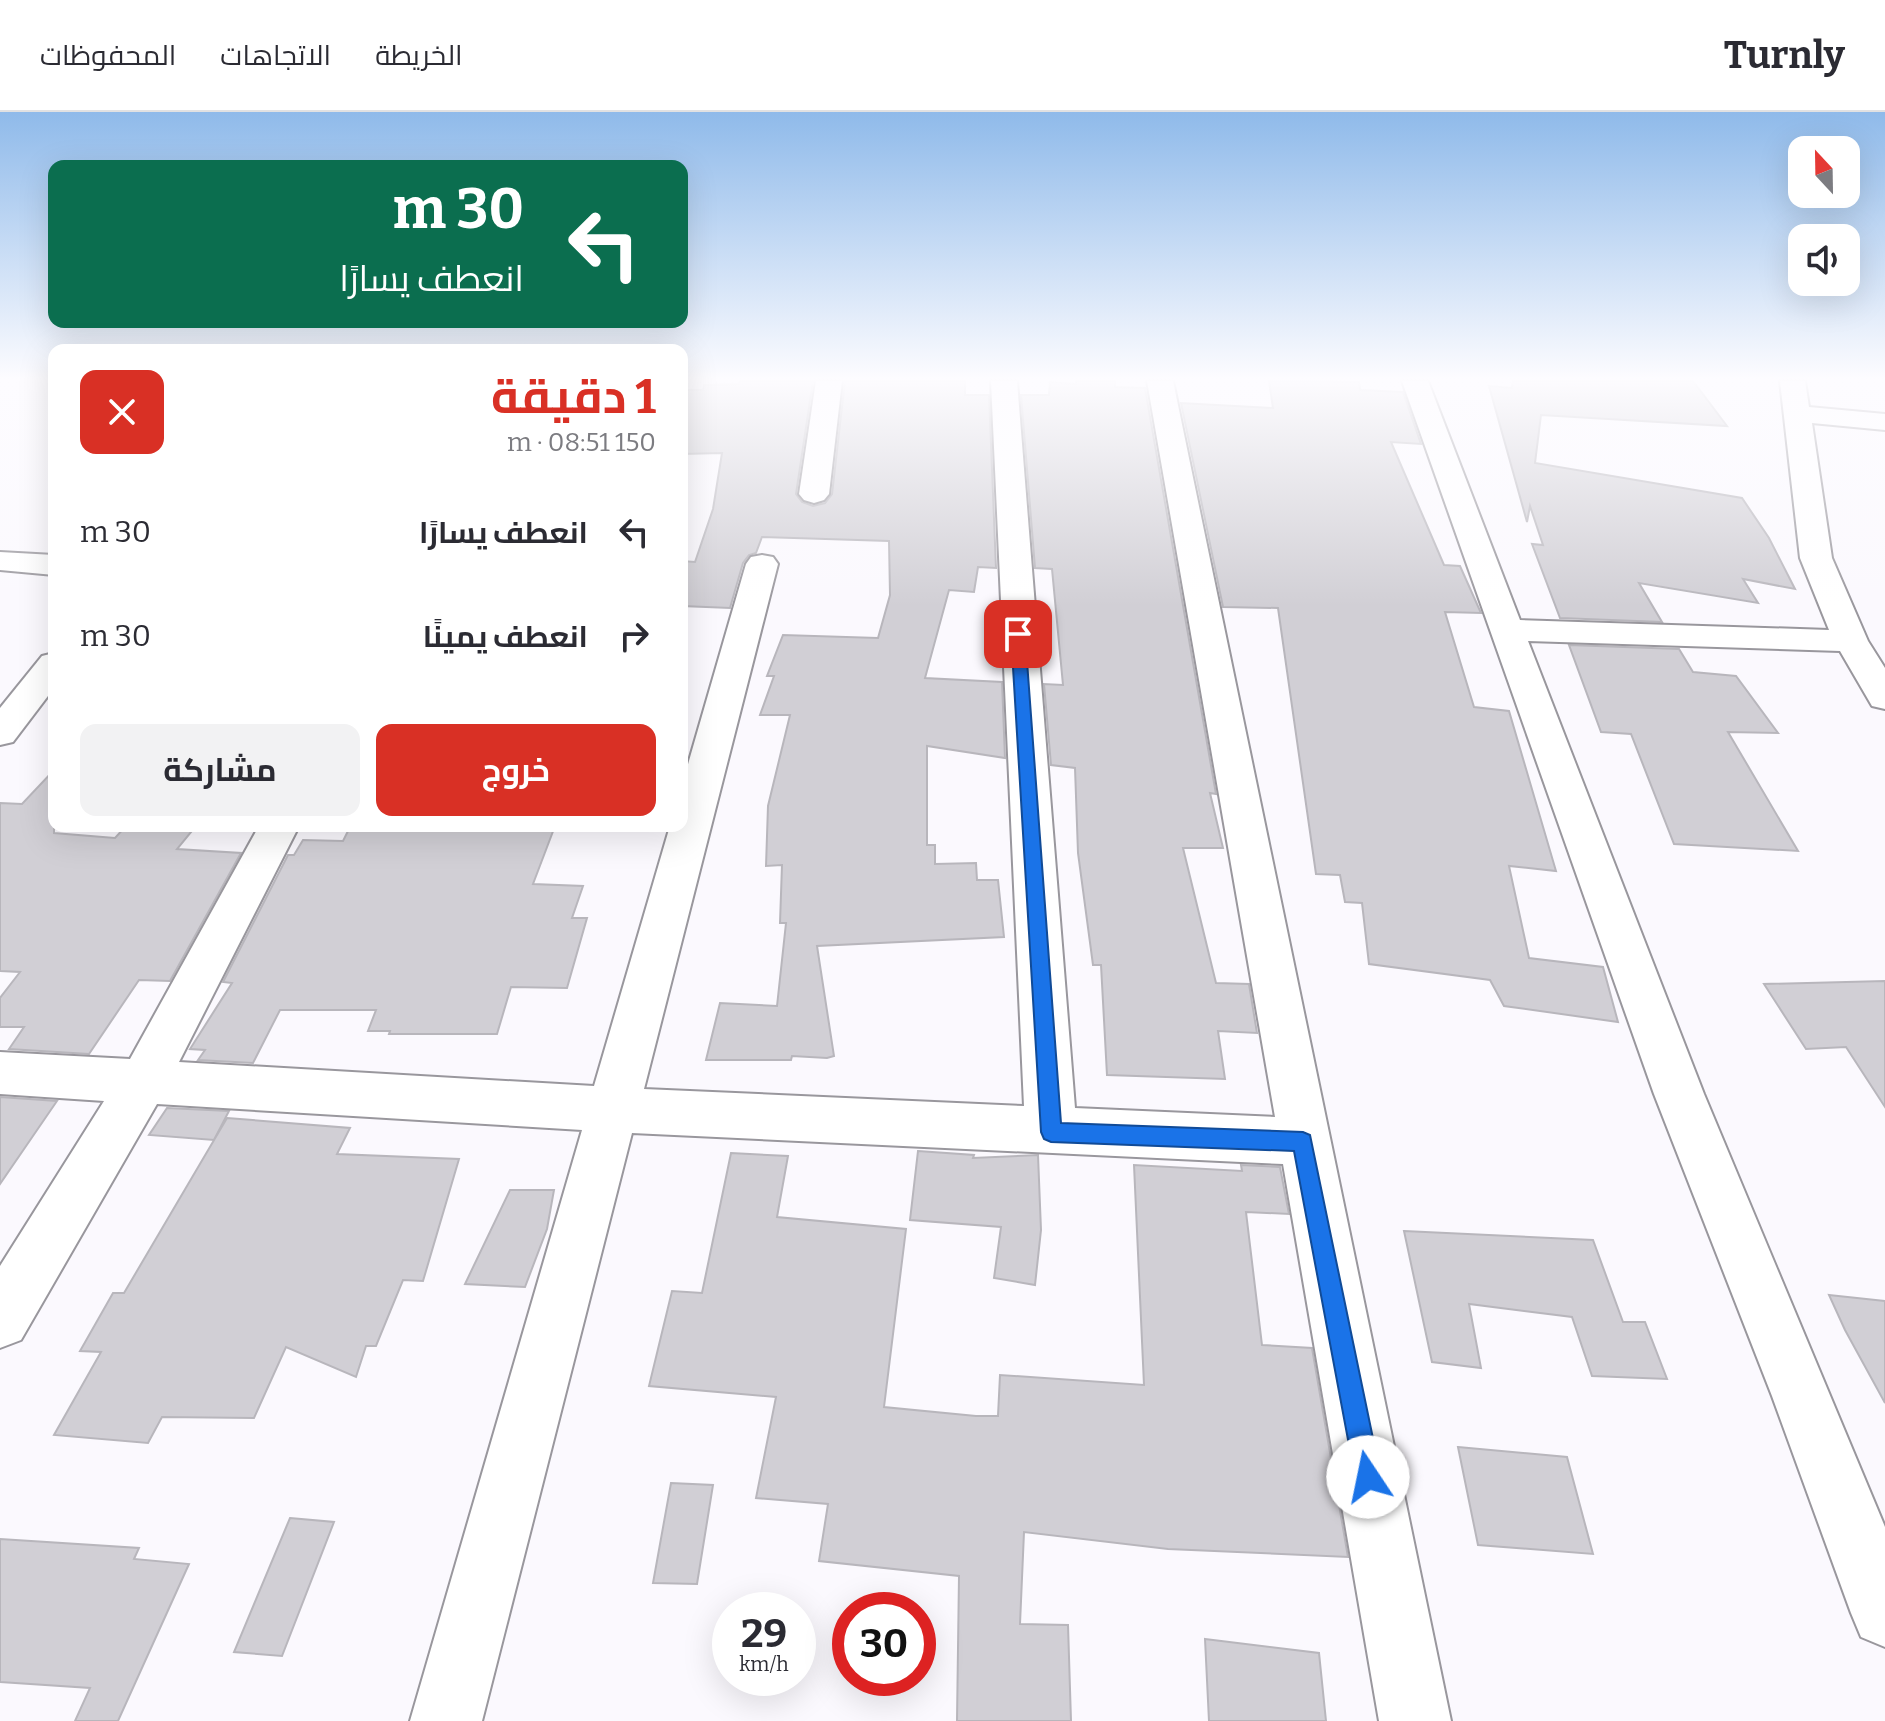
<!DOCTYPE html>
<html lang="ar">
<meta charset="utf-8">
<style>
:root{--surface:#fff;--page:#f2f2f3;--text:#2b2b33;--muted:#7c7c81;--line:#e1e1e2;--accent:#d93025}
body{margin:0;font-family:Bitter,Cairo,serif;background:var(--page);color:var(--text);direction:rtl;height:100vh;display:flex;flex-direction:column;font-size:30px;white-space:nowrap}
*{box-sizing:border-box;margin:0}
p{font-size:26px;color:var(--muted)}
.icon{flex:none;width:44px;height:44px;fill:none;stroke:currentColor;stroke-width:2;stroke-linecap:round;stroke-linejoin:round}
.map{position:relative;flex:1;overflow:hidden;direction:ltr}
.panel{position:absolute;left:48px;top:232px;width:640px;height:488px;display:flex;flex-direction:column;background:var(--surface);border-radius:16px;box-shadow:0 8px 32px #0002;direction:rtl}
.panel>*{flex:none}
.hud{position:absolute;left:48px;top:48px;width:640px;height:168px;border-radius:16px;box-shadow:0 8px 32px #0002;direction:rtl;background:#0b6e4f;color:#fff;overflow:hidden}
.needle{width:52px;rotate:338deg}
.buttons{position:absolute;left:1788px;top:24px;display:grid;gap:16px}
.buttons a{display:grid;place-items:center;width:72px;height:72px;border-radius:16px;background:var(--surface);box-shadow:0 8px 32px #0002;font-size:40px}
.speed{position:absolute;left:712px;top:1480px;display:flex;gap:16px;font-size:40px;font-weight:700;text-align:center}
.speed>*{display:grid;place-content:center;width:104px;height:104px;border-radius:50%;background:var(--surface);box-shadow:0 8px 32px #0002;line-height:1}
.speed small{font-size:20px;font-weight:400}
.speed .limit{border:12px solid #d22;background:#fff;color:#111}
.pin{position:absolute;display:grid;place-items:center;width:68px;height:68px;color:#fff;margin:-34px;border-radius:16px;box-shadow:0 4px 12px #0006}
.me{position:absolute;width:88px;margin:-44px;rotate:349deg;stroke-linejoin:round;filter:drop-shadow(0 0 6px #0008)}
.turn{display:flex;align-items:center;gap:28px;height:168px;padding:0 32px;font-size:36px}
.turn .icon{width:104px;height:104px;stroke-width:2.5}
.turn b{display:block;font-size:56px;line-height:68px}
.round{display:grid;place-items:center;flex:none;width:84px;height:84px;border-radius:16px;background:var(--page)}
.summary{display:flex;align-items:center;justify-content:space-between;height:136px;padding:0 32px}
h1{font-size:48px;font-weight:700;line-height:60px;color:var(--accent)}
.action{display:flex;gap:16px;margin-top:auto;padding:16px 32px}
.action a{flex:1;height:92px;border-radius:16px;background:var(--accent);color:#fff;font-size:32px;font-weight:700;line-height:92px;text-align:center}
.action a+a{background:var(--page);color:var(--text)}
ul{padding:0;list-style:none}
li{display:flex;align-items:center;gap:24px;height:104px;padding:0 32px}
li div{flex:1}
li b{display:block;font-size:30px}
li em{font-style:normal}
header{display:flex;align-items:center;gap:48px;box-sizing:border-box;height:112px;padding:0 40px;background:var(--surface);border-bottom:2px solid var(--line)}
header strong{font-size:38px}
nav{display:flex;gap:44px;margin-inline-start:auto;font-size:28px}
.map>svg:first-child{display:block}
.building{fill:#d1cfd5;stroke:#b8b6bc;stroke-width:2}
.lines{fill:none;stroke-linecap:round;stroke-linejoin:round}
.street-casing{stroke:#99979d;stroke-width:4}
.street{fill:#fff;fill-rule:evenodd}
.route{fill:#1a73e8;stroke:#114b97;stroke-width:2}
</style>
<header>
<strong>Turnly</strong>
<nav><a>الخريطة</a><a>الاتجاهات</a><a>المحفوظات</a></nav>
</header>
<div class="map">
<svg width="1885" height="1609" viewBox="0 0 1885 1609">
<rect width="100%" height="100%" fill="#fbf9fe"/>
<!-- building -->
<g class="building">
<path d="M740,269H813L796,382L802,390L813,394L825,391L832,382L845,269H965V283H989L996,456L978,455L974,480L949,478L925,566L1002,570L1005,646L927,634V733H935V752L976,751L977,768H998L1004,825L817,834L834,944L827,946L792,944L791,948H706L720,891L777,894L786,811H780L782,753L766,754L768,694L790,603H760L774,564H767L783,523L878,526L890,483L889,429L762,425L756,441L749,443L743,451L730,496L682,494V449L695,450L713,397L722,341L682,342V278H703L704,273L739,272Z"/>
<path d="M1076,269H1115V275L1145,276L1216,682L1210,681L1223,736H1183L1216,871L1249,872L1257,921L1218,919L1225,967L1107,963L1101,853H1093L1078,741L1075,656L1051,653L1044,572L1063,573L1052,457L1035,456L1021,283H1049L1050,270L1076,272Z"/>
<path d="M1269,269L1359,270L1360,278L1403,280L1421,332L1391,330L1444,453L1460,454L1481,501L1445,500L1474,595L1509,599L1556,759L1509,754L1529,846L1603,855L1618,910L1504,894L1490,868L1369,852L1362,791L1345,790L1340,763L1316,762L1278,496L1223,495L1181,291L1273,296Z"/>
<path d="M1513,269H1693L1727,314L1541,303L1535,351L1742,386L1769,426L1795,477L1743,467L1758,491L1639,471L1662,510L1560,506L1532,432L1543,433L1530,394L1527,410L1489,274L1512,276Z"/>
<path d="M1569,533L1679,537L1693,560L1736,564L1778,621L1728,620L1798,739L1674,732L1631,622L1601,620Z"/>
<path d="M54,658V721L115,726L126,714H196L177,737L241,741L170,869L139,868L89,942L9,937L24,915H0V886L20,860L0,859V691L22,692Z"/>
<path d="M460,714H555L533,772L583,774L572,806H587L567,876L511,875L497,922H389L390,919H368L376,898H280L253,951L198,948L205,938L190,937L232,871L223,870L288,743H294L303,728L343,729L349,717L458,719Z"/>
<path d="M1885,869V995L1846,935L1806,937L1764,872Z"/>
<path d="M0,985L57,989L0,1072Z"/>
<path d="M167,996L229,999L214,1028L149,1023Z"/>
<path d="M227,1006L350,1016L337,1042L459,1047L423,1169L403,1168L376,1234H366L356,1265L286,1235L254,1306L162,1305L148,1331L54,1323L101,1240L80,1239L113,1181H124Z"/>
<path d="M918,1039L974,1043L973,1046L1038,1043L1041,1118L1035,1173L994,1166L1001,1115L910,1108Z"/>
<path d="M731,1041L788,1044L777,1105L906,1117L884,1295L976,1304H998L1000,1263L1144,1273L1134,1053L1242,1059L1241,1053L1280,1055L1289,1102L1246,1100L1262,1233L1312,1236L1348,1445L1168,1437L1024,1420L1020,1512L1068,1513L1071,1609H957L959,1464L819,1449L828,1392L756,1386L776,1285L649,1274L672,1179L702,1181Z"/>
<path d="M510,1078H554L547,1117L525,1175L465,1172Z"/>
<path d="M1404,1119L1593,1128L1623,1210H1645L1667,1267L1592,1264L1572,1205L1469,1192L1481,1256L1432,1250Z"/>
<path d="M1829,1183L1885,1189V1291L1845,1218Z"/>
<path d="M1458,1335L1567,1345L1593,1442L1478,1433Z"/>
<path d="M671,1371L713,1373L697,1472L653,1471Z"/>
<path d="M290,1406L334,1410L282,1544L234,1540Z"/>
<path d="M0,1427L139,1436L134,1447L189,1452L118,1609H75L90,1576L0,1570Z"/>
<path d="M1205,1527L1319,1541L1326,1609H1209Z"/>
</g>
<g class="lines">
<defs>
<g id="street">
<path d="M816,269H842L829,382L824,388L814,391L804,388L799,382Z"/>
<path d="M991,269H1017L1075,996L1275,1005L1147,269H1173L1451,1609H1379L1283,1052L632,1021L482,1609H410L582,1018L157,992L21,1228L0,1236V1154L104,989L0,982V940L130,947L259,714H299L179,950L594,974L670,714H682V673L746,452L751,445L762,443L773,445L778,452L644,977L1024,994Z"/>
<path d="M1402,269H1428L1520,508L1829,518L1800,446L1780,269H1805L1809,295L1885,302V318L1812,311L1832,446L1868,529L1885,556V597L1872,594L1840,539L1528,529L1704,982L1885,1415V1535L1861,1525L1851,1501L1772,1284L1654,982Z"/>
<path d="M0,440L54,443V463L0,458Z"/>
<path d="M54,541V576L13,630L0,633V596L42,544Z"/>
</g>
</defs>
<!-- street casing -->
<use href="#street" class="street-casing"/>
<!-- street -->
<use href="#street" class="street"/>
</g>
<!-- sky -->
<linearGradient id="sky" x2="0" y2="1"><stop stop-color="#8fbaea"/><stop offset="0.54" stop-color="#fdfcff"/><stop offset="1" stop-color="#fdfcff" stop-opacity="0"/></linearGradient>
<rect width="1885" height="494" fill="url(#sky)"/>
<!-- route -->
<path class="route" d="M1018,518L1025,522L1061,1011L1303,1020L1310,1023L1381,1365L1377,1375L1368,1378L1358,1375L1355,1365L1294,1039L1051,1030L1044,1027L1041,1020L1011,522Z"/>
</svg>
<div class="buttons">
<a><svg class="needle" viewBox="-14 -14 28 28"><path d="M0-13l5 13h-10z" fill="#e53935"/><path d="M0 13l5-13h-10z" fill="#7c7c81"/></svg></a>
<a><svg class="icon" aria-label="sound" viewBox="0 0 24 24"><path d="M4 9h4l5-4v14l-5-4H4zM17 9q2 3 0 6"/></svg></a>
</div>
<div class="speed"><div>29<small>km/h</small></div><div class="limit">30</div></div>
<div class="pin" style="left:1018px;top:522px;background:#d93025"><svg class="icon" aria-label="arrive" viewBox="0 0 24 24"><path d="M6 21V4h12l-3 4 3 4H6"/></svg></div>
<svg class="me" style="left:1368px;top:1365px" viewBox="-20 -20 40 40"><circle r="19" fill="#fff"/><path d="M0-13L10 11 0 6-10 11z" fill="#1a73e8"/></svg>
<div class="hud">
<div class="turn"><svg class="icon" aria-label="left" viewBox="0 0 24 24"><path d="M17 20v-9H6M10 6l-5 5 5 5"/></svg><div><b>30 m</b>انعطف يسارًا</div></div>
</div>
<section class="panel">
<div class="summary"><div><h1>1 دقيقة</h1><p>150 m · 08:51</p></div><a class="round" style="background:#d93025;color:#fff"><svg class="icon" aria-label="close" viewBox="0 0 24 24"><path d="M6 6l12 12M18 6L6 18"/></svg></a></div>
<ul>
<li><svg class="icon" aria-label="left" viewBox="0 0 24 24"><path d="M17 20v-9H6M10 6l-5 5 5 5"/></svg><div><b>انعطف يسارًا</b></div><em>30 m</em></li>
<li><svg class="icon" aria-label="right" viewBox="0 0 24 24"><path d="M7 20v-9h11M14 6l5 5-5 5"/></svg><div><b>انعطف يمينًا</b></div><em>30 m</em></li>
</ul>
<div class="action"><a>خروج</a><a>مشاركة</a></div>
</section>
</div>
